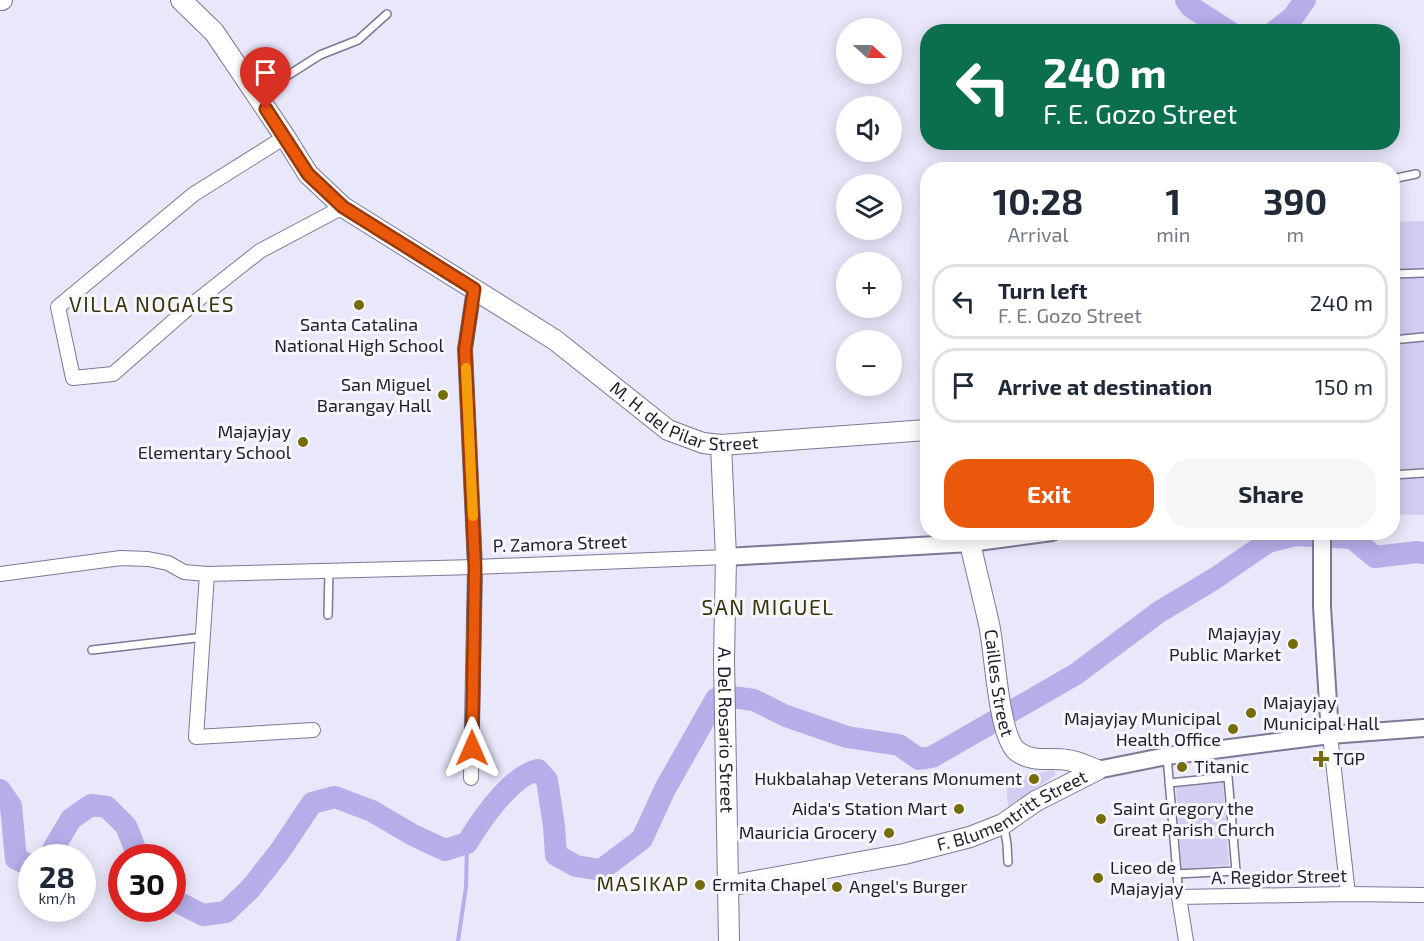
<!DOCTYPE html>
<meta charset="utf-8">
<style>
:root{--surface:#fff;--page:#f6f6f7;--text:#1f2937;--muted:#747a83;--line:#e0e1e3;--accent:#ea580c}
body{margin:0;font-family:"Exo 2",sans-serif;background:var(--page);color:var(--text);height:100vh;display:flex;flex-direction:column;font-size:22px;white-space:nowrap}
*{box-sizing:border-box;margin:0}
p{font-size:20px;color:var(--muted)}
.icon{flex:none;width:33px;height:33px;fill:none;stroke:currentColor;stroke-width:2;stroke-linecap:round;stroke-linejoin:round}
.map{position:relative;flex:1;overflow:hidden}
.drawer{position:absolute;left:920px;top:162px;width:480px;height:378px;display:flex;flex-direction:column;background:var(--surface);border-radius:24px;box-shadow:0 3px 15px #0003}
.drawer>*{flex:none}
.banner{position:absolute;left:920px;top:24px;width:480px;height:126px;border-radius:24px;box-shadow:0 3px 15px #0003;background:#0b6e4f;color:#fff;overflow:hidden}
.needle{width:39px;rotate:111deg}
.fabs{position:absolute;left:836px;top:18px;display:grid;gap:12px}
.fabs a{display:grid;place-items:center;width:66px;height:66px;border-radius:50%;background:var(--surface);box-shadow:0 3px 15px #0003;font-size:30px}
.speed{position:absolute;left:18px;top:844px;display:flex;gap:12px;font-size:30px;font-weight:700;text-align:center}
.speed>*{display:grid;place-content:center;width:78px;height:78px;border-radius:50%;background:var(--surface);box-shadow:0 3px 15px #0003;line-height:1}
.speed small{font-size:15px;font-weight:400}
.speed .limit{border:9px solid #d22;background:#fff;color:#111}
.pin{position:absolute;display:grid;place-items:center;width:51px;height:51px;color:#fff;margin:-62px -26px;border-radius:50% 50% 50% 0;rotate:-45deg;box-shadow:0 0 6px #0007}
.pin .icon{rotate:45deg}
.me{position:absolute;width:66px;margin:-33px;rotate:0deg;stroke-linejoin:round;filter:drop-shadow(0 0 4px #0008)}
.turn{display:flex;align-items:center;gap:21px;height:126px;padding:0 24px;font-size:27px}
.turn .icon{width:78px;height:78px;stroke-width:2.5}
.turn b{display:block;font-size:42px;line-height:51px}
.eta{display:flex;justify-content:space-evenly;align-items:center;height:102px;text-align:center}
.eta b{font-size:36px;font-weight:700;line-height:42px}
.action{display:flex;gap:12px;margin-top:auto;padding:12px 24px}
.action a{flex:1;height:69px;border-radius:24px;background:var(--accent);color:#fff;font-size:24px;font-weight:700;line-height:69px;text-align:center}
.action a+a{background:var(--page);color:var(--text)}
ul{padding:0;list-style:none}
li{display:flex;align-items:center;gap:18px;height:75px;margin:0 12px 9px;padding:0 12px;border:3px solid var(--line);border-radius:24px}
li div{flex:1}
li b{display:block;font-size:22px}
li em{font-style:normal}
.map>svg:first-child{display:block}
.green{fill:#d1cef2}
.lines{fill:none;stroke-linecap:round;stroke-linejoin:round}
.stream{stroke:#b5aee9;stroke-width:4}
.river{stroke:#b5aee9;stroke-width:22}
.service-casing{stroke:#7b7995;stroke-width:10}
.minor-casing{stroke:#7b7995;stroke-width:16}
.tertiary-casing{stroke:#7b7995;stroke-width:20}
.secondary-casing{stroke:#7b7995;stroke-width:22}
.service{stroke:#fff;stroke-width:7}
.minor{stroke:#fff;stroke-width:14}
.tertiary{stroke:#fff;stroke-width:16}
.secondary{stroke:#fff;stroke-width:20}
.route-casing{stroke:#983908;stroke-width:15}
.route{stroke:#ea580c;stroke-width:10}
.slow{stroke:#f59e0b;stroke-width:10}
.poi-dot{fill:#766d09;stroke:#f7f6fd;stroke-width:2}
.labels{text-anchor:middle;stroke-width:6;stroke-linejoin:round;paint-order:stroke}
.poi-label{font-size:18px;fill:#201f2b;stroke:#f7f6fd;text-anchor:end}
.street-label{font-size:18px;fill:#201f2b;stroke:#f7f6fd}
.neighbourhood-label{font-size:20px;letter-spacing:1.5px;fill:#383409;stroke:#f7f6fd}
.quarter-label{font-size:21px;letter-spacing:1.5px;fill:#383409;stroke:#f7f6fd}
</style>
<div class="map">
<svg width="1424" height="941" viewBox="0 0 1424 941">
<rect width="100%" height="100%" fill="#e9e7fa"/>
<!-- green -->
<g class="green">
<path d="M1424,221V515L1392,514V222Z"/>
<path d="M1053,770L1056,775L1008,807L1006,780Z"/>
<path d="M1223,783L1229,865L1182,869L1176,787Z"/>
</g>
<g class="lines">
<!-- stream -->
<path class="stream" d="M458,941L466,887L467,843"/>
<!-- river -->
<g class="river">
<path d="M1186,0L1191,7L1230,32"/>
<path d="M1274,32L1293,17L1305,0"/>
<path d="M0,790L11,806L16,859L32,866"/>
<path d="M48,858L71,819L91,805L107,807L126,826L139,858"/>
<path d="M172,899L203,915L226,912L251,888L280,851L312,803L335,797L372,811L413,835L445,850L467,843C481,820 511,776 538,770L547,780L554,826L556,855L576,866L601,870L642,839L665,789L716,699L732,697L754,700L786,716L847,737L899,745L919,759L932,757L1076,674L1159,612L1214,579L1268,542L1295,535L1352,538L1375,557L1417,552L1424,553"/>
</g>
<defs>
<g id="service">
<path d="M257,95L320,55L358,40L387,14"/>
<path d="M1392,179L1416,174"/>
<path d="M1392,274L1424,273"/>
<path d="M1392,340L1424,337"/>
<path d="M1392,475L1424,473"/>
<path d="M328,615L329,572"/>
<path d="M92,650L204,637"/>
<path d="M1167,756L1179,897"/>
<path d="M1169,783L1228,777L1236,871L1176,874"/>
<path d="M1004,827L1007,844L1008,862"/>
</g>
<g id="minor">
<path d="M285,137L194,194L58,307L73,378L113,374L194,303L260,251L343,207"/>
<path d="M0,574L121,558L148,559L168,563L184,572L207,574L475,567L726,557"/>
<path d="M207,574L196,737L313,730"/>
<path d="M1330,735L1348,894"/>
<path d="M471,778L475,567L465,349L474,289"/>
<path d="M1186,941L1179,897L1348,894L1424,895"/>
</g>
<g id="tertiary">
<path d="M1322,532V607L1330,735"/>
<path d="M726,557L970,543L1052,532"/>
<path d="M1097,770L1167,756L1330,735L1424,728"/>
</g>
<g id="secondary">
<path d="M0,0H2"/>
<path id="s1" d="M181,0L214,32L285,137L308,174L343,207L555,340L668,430L703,443L721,445L927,430"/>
<path id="s2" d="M721,445L726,557L724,660L729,941"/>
<path id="s3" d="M969,532L970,543C976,570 983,597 989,624C995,650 998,738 1018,752C1034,763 1049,757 1067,760C1077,761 1087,766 1097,770"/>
<path id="s4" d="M728,886L904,854L970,837L1003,824L1036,801L1097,770"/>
</g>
</defs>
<!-- service casing -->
<use href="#service" class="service-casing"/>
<!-- minor casing -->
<use href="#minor" class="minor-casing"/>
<!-- tertiary casing -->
<use href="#tertiary" class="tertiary-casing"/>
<!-- secondary casing -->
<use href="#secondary" class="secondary-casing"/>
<!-- service -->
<use href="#service" class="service"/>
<!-- minor -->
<use href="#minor" class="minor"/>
<!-- tertiary -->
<use href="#tertiary" class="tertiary"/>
<!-- secondary -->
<use href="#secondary" class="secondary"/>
</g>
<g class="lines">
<defs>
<path id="route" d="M266,109L308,174L343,207L474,289L465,349L475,567L472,748"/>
</defs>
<!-- route casing -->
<use href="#route" class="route-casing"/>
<!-- route -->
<use href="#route" class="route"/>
<!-- slow -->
<path class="slow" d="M466,368L473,516"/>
</g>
<!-- markers -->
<g class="poi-dot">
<circle cx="359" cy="305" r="6"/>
<circle cx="443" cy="395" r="6"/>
<circle cx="303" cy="442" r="6"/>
<circle cx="1293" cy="644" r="6"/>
<circle cx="1251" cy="713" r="6"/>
<circle cx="1233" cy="729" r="6"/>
<path d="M1318 750h6v6h6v6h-6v6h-6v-6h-6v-6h6z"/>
<circle cx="1182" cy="767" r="6"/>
<circle cx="1034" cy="779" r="6"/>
<circle cx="959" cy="809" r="6"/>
<circle cx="1101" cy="819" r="6"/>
<circle cx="889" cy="833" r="6"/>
<circle cx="1098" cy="878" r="6"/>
<circle cx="700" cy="885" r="6"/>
<circle cx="837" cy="887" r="6"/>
</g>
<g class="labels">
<!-- poi labels -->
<g class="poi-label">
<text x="359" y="331" text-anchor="middle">Santa Catalina<tspan x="359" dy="21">National High School</tspan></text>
<text x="431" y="391">San Miguel<tspan x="431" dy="21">Barangay Hall</tspan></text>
<text x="291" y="438">Majayjay<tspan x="291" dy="21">Elementary School</tspan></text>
<text x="1281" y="640">Majayjay<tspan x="1281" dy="21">Public Market</tspan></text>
<text x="1263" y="709" text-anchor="start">Majayjay<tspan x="1263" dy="21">Municipal Hall</tspan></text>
<text x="1221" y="725">Majayjay Municipal<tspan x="1221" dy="21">Health Office</tspan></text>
<text x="1333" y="765" text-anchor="start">TGP</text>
<text x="1194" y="773" text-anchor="start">Titanic</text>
<text x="1022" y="785">Hukbalahap Veterans Monument</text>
<text x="947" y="815">Aida's Station Mart</text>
<text x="1113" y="815" text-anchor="start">Saint Gregory the<tspan x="1113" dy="21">Great Parish Church</tspan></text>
<text x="877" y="839">Mauricia Grocery</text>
<text x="1110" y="874" text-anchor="start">Liceo de<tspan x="1110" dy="21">Majayjay</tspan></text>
<text x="712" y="891" text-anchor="start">Ermita Chapel</text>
<text x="849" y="893" text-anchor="start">Angel's Burger</text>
</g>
<!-- street labels -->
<g class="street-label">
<text dy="6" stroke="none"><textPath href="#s1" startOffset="670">M. H. del Pilar Street</textPath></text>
<text transform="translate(560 544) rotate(-2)" y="6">P. Zamora Street</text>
<text dy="6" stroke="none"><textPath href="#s3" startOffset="154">Cailles Street</textPath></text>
<text dy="6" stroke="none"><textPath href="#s2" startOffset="285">A. Del Rosario Street</textPath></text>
<text dy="6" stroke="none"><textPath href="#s4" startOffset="296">F. Blumentritt Street</textPath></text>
<text transform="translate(1279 877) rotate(-1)" y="6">A. Regidor Street</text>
</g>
<!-- neighbourhood labels -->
<g class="neighbourhood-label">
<text x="643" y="891">MASIKAP</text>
</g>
<!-- quarter labels -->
<g class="quarter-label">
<text x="152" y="312">VILLA NOGALES</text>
<text x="768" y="615">SAN MIGUEL</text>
</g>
</g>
</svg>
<div class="fabs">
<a><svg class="needle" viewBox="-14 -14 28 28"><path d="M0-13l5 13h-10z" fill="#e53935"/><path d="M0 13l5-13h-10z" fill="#747a83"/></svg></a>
<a><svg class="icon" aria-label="sound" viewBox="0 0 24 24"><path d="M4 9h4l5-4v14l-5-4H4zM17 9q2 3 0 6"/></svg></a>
<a><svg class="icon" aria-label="layers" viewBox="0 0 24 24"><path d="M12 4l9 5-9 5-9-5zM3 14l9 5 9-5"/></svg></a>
<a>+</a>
<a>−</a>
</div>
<div class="speed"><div>28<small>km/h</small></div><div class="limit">30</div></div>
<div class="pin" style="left:266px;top:109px;background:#d93025"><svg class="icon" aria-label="arrive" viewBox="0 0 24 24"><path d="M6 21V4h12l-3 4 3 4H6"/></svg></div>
<svg class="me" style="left:472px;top:748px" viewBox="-20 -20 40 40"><path d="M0-17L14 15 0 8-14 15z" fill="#ea580c" stroke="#fff" stroke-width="4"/></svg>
<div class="banner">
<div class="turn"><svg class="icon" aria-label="left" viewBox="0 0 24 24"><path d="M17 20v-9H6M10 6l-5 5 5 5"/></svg><div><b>240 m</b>F. E. Gozo Street</div></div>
</div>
<section class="drawer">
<div class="eta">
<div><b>10:28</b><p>Arrival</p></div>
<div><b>1</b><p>min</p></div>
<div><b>390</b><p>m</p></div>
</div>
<ul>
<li><svg class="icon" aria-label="left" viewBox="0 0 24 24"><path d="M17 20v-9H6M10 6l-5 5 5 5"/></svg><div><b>Turn left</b><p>F. E. Gozo Street</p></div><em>240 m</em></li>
<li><svg class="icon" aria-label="arrive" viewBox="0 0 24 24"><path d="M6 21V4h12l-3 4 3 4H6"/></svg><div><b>Arrive at destination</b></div><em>150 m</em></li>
</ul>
<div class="action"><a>Exit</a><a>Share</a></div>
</section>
</div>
